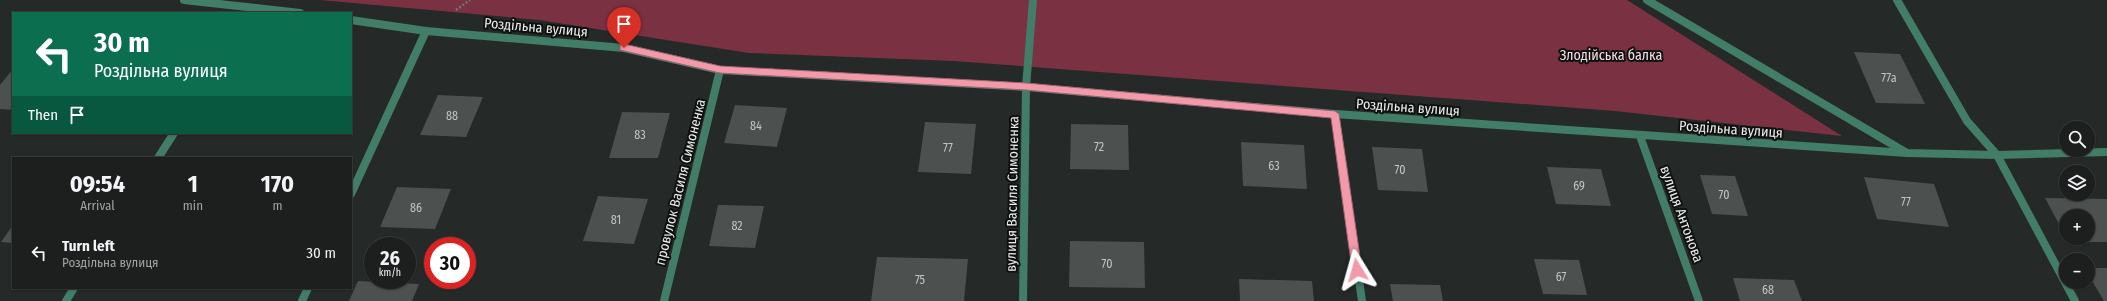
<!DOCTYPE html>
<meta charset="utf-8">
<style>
:root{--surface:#1c1f1d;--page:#292c2a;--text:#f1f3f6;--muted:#a0a2a4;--line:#3a3d3b}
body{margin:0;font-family:"Fira Sans Condensed",sans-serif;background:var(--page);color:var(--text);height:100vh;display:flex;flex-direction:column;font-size:15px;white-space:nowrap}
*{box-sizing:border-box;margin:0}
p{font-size:13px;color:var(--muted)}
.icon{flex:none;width:22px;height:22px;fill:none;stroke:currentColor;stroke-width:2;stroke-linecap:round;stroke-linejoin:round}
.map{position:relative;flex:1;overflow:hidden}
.drawer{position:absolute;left:12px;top:157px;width:340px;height:132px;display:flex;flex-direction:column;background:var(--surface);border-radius:0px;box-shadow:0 1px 3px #0004,0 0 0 1px var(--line)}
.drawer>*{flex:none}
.guide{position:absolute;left:12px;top:12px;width:340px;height:122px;border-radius:0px;box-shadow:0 1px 3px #0004,0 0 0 1px var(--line);background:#0b6e4f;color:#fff;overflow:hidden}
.tools{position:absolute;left:2059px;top:121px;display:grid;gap:8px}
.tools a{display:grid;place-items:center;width:36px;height:36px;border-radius:50%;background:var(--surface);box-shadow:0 1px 3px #0004,0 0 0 1px var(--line);font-size:20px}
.speed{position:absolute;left:364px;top:237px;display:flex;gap:8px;font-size:20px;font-weight:700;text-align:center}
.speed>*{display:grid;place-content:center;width:52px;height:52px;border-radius:50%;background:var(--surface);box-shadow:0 1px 3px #0004,0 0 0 1px var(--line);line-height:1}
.speed small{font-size:10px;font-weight:400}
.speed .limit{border:6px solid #d22;background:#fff;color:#111}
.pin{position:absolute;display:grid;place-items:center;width:34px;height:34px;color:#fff;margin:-41px -17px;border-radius:50% 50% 50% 0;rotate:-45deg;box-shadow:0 0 4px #0007}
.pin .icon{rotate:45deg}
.me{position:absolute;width:44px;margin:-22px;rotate:352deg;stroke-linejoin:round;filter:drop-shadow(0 0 3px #0008)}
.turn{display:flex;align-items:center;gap:14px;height:84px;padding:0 16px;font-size:18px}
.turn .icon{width:52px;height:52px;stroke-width:2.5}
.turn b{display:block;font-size:28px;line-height:34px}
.then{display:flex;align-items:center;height:38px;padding:0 16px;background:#0003;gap:8px;font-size:15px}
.eta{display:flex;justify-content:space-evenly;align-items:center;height:68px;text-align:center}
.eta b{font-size:24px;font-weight:700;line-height:28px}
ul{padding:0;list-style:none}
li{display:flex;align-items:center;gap:12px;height:56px;padding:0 16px}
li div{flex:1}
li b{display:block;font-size:15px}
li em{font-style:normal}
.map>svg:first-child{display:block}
.forest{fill:#7a3242}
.building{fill:#4c504e}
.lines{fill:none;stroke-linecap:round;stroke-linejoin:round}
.path{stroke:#717573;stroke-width:2.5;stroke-dasharray:2 2;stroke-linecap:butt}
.service{stroke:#427d67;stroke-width:8}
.minor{stroke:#427d67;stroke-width:8}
.route{fill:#f39aaa;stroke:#9e646e}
.labels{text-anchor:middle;stroke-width:4;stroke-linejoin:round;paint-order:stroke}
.number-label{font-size:12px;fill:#c2c6c4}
.street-label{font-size:14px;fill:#eaedec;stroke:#0f1110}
.park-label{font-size:14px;fill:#f5dde1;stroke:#0f1110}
</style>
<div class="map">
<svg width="2107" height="301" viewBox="0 0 2107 301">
<rect width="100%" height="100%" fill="#252927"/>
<!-- forest -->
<path class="forest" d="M320,0H1627L1842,136L1615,111L954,61L749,53L539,20Z"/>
<!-- building -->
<g class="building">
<path d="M1854,52L1900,54L1925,104L1876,103Z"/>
<path d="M13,69V110L0,109V85Z"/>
<path d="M438,95L483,97L466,137L420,135Z"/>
<path d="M735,105L787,108L777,147L724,143Z"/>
<path d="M622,112L670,113L658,158H609Z"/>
<path d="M925,122L976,124L971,174L918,172Z"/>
<path d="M1071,124L1128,125L1129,170L1070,169Z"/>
<path d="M1241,142L1304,145L1307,189L1243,186Z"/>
<path d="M1372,147L1422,149L1428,192L1378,190Z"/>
<path d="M1547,167L1601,169L1611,206L1556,204Z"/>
<path d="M1700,175L1735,176L1748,216L1712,214Z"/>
<path d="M1864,177L1934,184L1949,227L1877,219Z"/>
<path d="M397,187L451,189L435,229L380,227Z"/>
<path d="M598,196L648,199L634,244L583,241Z"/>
<path d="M2045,198L2107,199V242H2069L2067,238H2088V216H2066V237Z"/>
<path d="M718,205L764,206L755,248L709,246Z"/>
<path d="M13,225V243L1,242Z"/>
<path d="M1070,241L1144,242L1145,288L1069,287Z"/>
<path d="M877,257L968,259L964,301H871Z"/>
<path d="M1534,259L1579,260L1587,295L1543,294Z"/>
<path d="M2088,268H2107V301H2104L2088,274Z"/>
<path d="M1733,278L1794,280L1802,301H1740Z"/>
<path d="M1239,279L1312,281L1314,301H1240Z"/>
<path d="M358,281L419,284L412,301H349Z"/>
<path d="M1390,284L1440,285L1443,301H1393Z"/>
</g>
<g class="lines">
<!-- path -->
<path class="path" d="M456,10L470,0"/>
<!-- service -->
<g class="service">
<path d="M1647,0L1907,153"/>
<path d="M1026,87L1033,0"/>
</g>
<!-- minor -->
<g class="minor">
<path d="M184,0L300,13"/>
<path d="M1897,0L1967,121L1997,155L2075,301"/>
<path d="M351,20L426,31L624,48L720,70L1026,87L1335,114L1907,153L1997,155L2107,152"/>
<path d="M1335,114L1362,301"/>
<path d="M1640,136L1699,301"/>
<path d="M158,158L174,133"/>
<path d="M351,194L426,31"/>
<path d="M66,301L74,288"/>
<path d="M302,301L308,288"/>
<path d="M664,301L720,70"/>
<path d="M1023,301L1026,87"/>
</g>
</g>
<!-- route -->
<path class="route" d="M624,44L720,66L1026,83L1335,111L1339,114L1362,270L1357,274L1352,270L1331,118L1026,90L720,73L620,50V45Z"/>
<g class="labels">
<!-- number labels -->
<g class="number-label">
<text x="1889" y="82">77а</text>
<text x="452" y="120">88</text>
<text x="756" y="130">84</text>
<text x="640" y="139">83</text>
<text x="1099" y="151">72</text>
<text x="948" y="152">77</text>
<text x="1274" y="170">63</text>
<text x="1400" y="174">70</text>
<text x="1579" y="190">69</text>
<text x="1724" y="199">70</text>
<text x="1906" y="206">77</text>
<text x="416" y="212">86</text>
<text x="616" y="224">81</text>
<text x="737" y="230">82</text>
<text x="1107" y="268">70</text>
<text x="1561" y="281">67</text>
<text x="920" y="284">75</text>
<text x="1768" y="294">68</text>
</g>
<!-- street labels -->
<g class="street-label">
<text transform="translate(536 27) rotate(5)" y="5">Роздільна вулиця</text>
<text transform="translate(1408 107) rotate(4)" y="5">Роздільна вулиця</text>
<text transform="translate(1731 129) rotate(4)" y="5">Роздільна вулиця</text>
<text transform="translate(680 182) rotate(-76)" y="5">провулок Василя Симоненка</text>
<text transform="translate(1012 194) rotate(-89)" y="5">вулиця Василя Симоненка</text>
<text transform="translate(1682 214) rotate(70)" y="5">вулиця Антонова</text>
</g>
<!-- park labels -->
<g class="park-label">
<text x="1611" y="60">Злодійська балка</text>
</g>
</g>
</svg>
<div class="tools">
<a><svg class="icon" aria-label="search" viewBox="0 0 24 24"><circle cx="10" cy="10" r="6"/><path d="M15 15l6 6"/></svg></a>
<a><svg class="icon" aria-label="layers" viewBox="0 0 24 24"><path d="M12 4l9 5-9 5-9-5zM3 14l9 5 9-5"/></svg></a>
<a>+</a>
<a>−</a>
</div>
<div class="speed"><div>26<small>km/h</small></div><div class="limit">30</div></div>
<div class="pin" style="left:624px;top:48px;background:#d93025"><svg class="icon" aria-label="arrive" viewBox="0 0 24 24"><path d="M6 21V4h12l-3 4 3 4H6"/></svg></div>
<svg class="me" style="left:1357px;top:270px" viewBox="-20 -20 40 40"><path d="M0-17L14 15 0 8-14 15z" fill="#f39aaa" stroke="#fff" stroke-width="4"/></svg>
<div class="guide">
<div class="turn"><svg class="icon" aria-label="left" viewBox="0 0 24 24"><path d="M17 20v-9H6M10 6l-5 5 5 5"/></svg><div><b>30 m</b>Роздільна вулиця</div></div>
<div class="then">Then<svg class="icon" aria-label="arrive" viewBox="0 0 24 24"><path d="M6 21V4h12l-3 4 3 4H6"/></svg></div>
</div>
<section class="drawer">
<div class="eta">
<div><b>09:54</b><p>Arrival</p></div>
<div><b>1</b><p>min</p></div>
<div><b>170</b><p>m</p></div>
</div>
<ul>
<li><svg class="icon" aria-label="left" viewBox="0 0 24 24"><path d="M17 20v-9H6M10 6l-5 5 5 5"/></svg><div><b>Turn left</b><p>Роздільна вулиця</p></div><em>30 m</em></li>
</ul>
</section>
</div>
